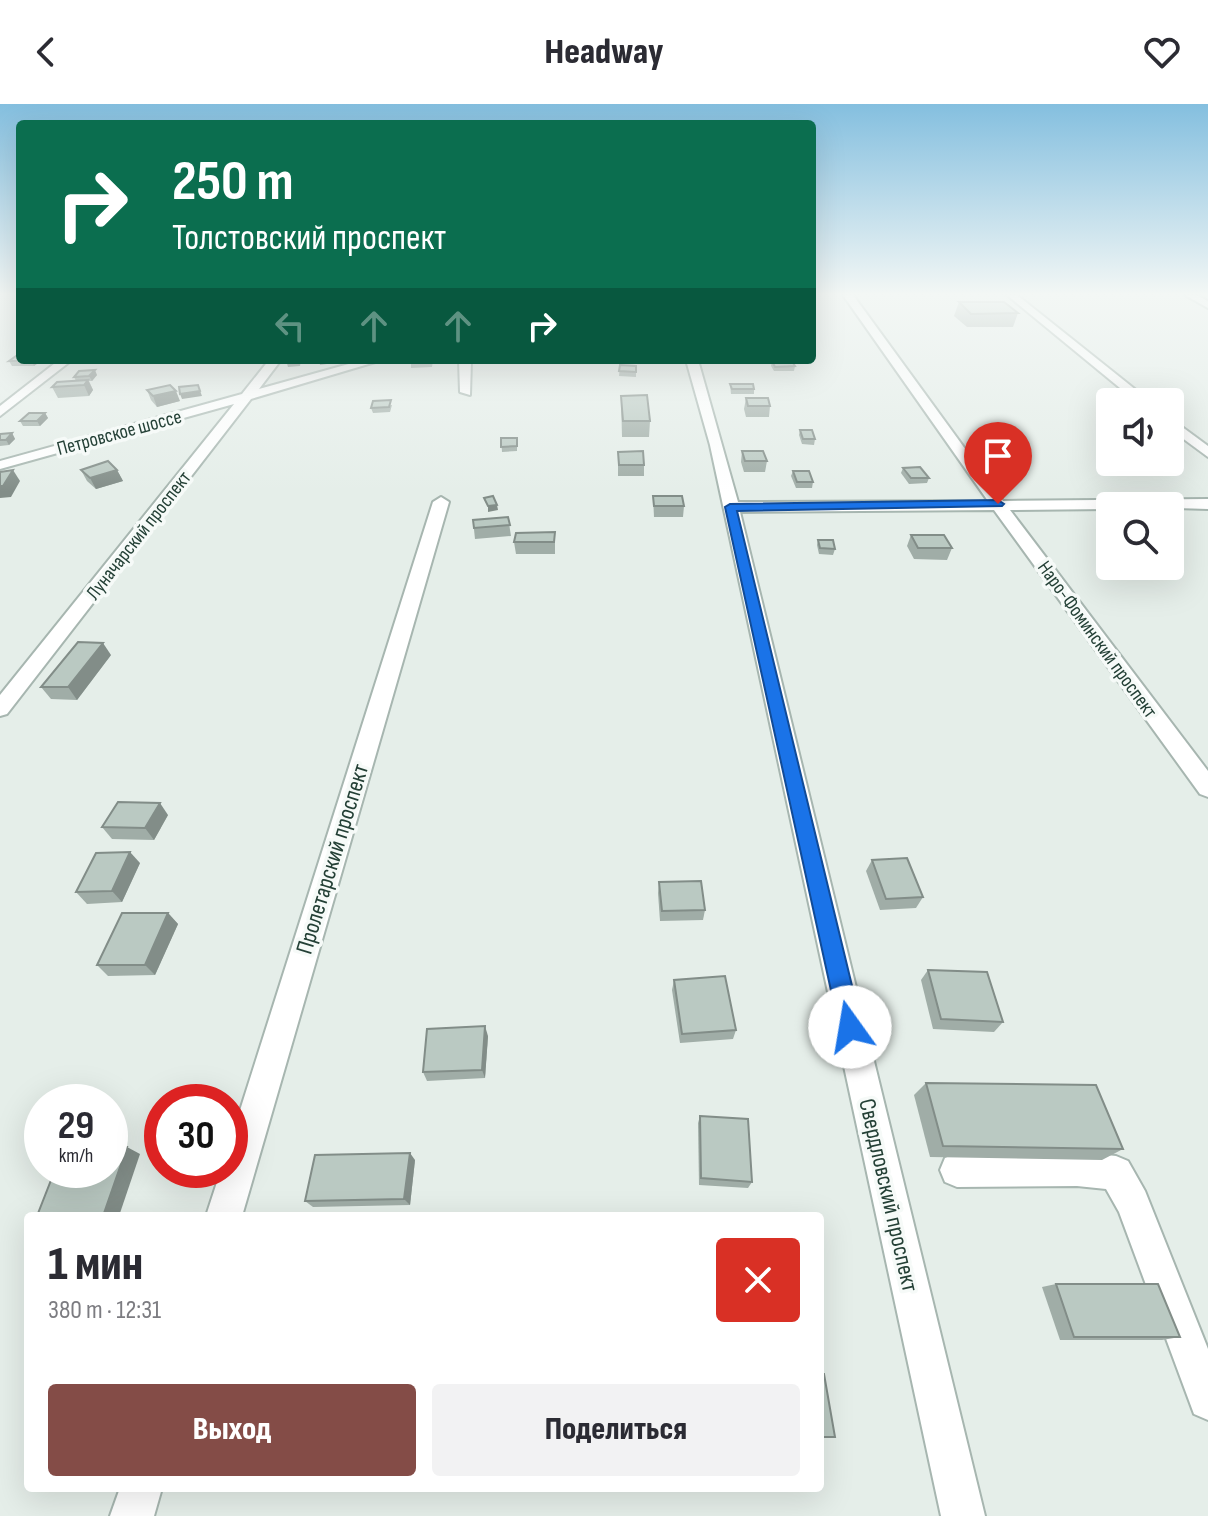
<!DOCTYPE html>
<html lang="ru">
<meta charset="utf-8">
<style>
:root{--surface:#fff;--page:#f2f2f3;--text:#2b2b33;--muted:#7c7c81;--accent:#844c47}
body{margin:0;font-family:"Sofia Sans Condensed",sans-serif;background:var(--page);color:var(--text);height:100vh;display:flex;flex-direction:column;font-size:30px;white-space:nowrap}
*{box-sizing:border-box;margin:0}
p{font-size:26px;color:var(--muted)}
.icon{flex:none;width:44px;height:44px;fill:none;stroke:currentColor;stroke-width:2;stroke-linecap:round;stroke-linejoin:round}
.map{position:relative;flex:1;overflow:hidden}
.drawer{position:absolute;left:24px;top:1108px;width:800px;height:280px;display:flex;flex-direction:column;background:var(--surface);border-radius:8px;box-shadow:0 8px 32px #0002}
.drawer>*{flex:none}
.hud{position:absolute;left:16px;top:16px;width:800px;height:244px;border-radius:8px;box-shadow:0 8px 32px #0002;background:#0b6e4f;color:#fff;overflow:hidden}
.tools{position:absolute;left:1096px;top:284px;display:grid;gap:16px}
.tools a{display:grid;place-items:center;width:88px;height:88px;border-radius:8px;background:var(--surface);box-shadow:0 8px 32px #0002;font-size:40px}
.speed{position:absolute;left:24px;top:980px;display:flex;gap:16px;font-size:40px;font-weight:700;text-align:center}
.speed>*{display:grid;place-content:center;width:104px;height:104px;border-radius:50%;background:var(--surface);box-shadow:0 8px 32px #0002;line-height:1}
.speed small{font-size:20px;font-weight:400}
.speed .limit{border:12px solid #d22;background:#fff;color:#111}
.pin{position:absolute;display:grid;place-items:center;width:68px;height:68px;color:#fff;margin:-82px -34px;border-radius:50% 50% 50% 0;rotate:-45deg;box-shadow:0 0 8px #0007}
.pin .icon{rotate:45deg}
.me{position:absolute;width:88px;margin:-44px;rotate:347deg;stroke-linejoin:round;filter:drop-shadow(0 0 6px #0008)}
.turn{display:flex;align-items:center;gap:28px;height:168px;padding:0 24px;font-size:36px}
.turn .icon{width:104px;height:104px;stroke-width:2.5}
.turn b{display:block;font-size:56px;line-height:68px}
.lanes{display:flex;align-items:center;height:76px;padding:0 24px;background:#0003;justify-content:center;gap:40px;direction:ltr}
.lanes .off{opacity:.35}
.round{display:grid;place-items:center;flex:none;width:84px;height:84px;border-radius:8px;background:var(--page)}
.overview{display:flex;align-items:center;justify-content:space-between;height:136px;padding:0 24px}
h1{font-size:48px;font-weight:800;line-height:60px}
.action{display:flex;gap:16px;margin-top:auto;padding:16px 24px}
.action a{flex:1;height:92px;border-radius:8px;background:var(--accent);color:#fff;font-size:32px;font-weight:800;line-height:92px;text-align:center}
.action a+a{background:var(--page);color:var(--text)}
header{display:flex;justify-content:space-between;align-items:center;height:104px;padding:0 24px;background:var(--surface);font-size:36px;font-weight:800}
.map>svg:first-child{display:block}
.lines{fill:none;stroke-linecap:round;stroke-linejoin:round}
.minor-casing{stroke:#a7b6b0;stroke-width:4}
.minor{fill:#fff;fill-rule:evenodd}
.wall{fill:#a0ada7}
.shaded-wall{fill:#828d88}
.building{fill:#bac9c2;stroke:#828d88;stroke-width:2}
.route{fill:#1a73e8;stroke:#114b97;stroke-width:2}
.labels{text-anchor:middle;stroke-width:7;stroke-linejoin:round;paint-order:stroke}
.far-street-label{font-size:20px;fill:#244036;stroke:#f6faf8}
.street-label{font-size:24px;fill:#244036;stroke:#f6faf8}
</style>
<header><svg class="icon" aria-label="back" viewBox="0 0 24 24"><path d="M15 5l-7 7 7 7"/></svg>Headway<svg class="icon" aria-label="heart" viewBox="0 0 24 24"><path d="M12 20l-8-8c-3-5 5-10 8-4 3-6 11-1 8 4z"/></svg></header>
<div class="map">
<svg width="1208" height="1412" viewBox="0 0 1208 1412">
<rect width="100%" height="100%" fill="#e5eee9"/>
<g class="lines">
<defs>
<g id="minor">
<path d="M843,191H853L1003,397L1208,395V405L1110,402V405L1010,406L1208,667V693L1200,690L994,406L740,408L985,1412H941L710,341L686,256H698L738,398L988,397Z"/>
<path d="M1007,191H1017L1151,298H1137Z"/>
<path d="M1185,191H1196L1208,197V204Z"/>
<path d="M59,256H72L0,312V302Z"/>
<path d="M269,256H281L259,285L363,256H382L251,295L7,610L0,612V591L234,300L0,365V357L242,290Z"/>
<path d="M459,256H471L470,291L460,288Z"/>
<path d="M1170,314L1208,342V353L1170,325Z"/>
<path d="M441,393L449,398L242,1112H206L221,1066H230V1038L433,398Z"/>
<path d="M1077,1048L1116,1052L1128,1057L1145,1087L1208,1245V1316L1194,1310L1119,1108L1106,1085L1077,1082L957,1083L945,1078L940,1066L945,1054L957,1049Z"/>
<path d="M120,1384H162L154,1412H110Z"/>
</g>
</defs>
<!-- minor casing -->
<use href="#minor" class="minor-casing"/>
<!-- minor -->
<use href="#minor" class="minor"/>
</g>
<!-- wall -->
<g class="wall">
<path d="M959,198L1018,209L1013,223H967L954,212Z"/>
<path d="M411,256H433L432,263L411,264Z"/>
<path d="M487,256H504V258L487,259Z"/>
<path d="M9,257H41L34,262H12Z"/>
<path d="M772,257L795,262L794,267H774L771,262Z"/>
<path d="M620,261L636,267V273L619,272Z"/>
<path d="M97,271L92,277H89L93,286L89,292L58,294L52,283L76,277L74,273Z"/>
<path d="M730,280L754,285V290H731Z"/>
<path d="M147,286L180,297L157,303L151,296Z"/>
<path d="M621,292L650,317L649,333H622Z"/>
<path d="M746,294L770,302L769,313H746L744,305Z"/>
<path d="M392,301L390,308L373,309L371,304Z"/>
<path d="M45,309L48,314L40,322H23L20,317Z"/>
<path d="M800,326L815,335L814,341L802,340L799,331Z"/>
<path d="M12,329L15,335L9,341L0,342V330Z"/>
<path d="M501,334H517V347L502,348Z"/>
<path d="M742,347L767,357L765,368H744L741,358Z"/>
<path d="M618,348L644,361V372H618Z"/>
<path d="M903,364L929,374L927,379L909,380L901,369Z"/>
<path d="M81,366H117L123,377L96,385L87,377Z"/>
<path d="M793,367L813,378L812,384H796L791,372Z"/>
<path d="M653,392L684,402L683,413H654Z"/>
<path d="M508,413L511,432L475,435L473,416Z"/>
<path d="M555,428V450H516L514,438Z"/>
<path d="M911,431L952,444L947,456L914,455L907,442Z"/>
<path d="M818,436L835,445L833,451L819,450L817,441Z"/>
<path d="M111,551L77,596L51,595L41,583Z"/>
<path d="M168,711L154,736L112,735L102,723Z"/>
<path d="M872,756L923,793L916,804L880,806L866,767Z"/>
<path d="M140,759L122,798L87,800L76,788Z"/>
<path d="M659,778L705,806L703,816L660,817L658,789Z"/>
<path d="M168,809L178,820L155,871L108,872L97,861Z"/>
<path d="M928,866L1003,918L994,928L933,925L921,876Z"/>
<path d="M674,876L736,926L733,935L680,939L672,886Z"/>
<path d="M488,932L485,974L427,977L423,968Z"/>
<path d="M926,979L1123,1045L1102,1056L930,1053L914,991Z"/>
<path d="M700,1012L752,1078L748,1084L699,1081L698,1019Z"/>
<path d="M415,1056L410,1101L313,1103L305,1097Z"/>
<path d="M1056,1180L1180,1233L1162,1236H1060L1042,1183Z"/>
</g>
<!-- shaded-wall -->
<g class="shaded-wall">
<path d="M33,256H40L41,257L34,262L32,257Z"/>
<path d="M286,256H301L300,262L288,263Z"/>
<path d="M319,256H333L334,259L320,261Z"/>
<path d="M95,266L97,271L92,277L89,272Z"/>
<path d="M88,276L93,286L89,292L84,281Z"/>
<path d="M198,281L202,292L182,295L180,290Z"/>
<path d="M176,287L180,297L157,303L153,292Z"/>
<path d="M45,309L48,314L40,322L37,317Z"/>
<path d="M12,329L15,335L9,341L6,336Z"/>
<path d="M13,366L20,377L11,393L0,394V382Z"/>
<path d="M117,366L123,377L96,385L90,374Z"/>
<path d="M497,401L498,406L488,408V402Z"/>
<path d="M103,539L111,551L77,596L68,583Z"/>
<path d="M160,699L168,711L154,736L145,724Z"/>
<path d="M130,748L140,759L122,798L112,787Z"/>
<path d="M168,809L178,820L155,871L145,861Z"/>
<path d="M485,922L488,932L485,974L482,966Z"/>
<path d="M127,1043L140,1050L119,1112H103Z"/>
<path d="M410,1049L415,1056L410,1101L404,1095Z"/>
</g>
<!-- building -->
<g class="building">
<path d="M959,198H1004L1018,209L971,210Z"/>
<path d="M16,252H20V256H33L9,257Z"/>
<path d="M411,256H432V258L410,259Z"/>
<path d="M791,256L795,262L775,263L772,257Z"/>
<path d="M620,261L636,262V268L619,267Z"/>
<path d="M95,266L89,272L74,273L79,267Z"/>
<path d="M88,276L84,281L52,283L57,278Z"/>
<path d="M730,280H753L754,285H732Z"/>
<path d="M170,281L176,287L153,292L147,286Z"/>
<path d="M198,281L200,287L180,290L179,283Z"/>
<path d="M647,291L650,317H623L621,292Z"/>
<path d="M746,294H768L770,302H748Z"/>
<path d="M391,296L389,303L371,304L373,297Z"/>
<path d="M29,309H45L37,317H20Z"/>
<path d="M800,326H812L815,335H803Z"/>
<path d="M12,329L6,336H0V330Z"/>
<path d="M501,334H517V342L501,343Z"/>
<path d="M643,347L644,361H619L618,348Z"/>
<path d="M742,347H763L767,357H745Z"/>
<path d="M108,357L117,366L90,374L81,366Z"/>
<path d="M920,363L929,374H911L903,364Z"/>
<path d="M13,366L3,382H0V368Z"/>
<path d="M793,367H809L813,378H797Z"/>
<path d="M493,392L497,401L488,402L484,394Z"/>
<path d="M653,392H682L684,402H654Z"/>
<path d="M508,413L510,421L474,424L473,416Z"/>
<path d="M555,428L554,438H514L516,429Z"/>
<path d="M911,431H944L952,444H918Z"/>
<path d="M818,436H833L835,445L820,444Z"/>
<path d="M78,538L103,539L68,583H41Z"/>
<path d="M118,698L160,699L145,724L102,723Z"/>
<path d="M130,748L112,787L76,788L96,749Z"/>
<path d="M907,754L923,793L886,795L872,756Z"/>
<path d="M701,777L705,806L662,807L659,778Z"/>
<path d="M122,809H168L145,861H97Z"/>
<path d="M928,866L987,868L1003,918L941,915Z"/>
<path d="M725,872L736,926L682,930L674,876Z"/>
<path d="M485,922L482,966L423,968L427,925Z"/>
<path d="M926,979L1096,981L1123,1045L943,1042Z"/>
<path d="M700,1012L748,1015L752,1078L701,1074Z"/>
<path d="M127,1043L103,1112H37L55,1066H110V1044Z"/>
<path d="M410,1049L404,1095L305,1097L315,1051Z"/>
<path d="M1056,1180H1158L1180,1233H1074Z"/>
<path d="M820,1270H824L835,1333H820Z"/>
</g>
<!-- sky -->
<linearGradient id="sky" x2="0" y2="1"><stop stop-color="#84bfdf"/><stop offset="0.49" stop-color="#f3f7f5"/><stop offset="1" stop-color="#f3f7f5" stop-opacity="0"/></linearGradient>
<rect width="1208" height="388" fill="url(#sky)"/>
<!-- route -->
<path class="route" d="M998,396L1004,400L1002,402L737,407L862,923L858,931L850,934L842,931L839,923L725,403L730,400Z"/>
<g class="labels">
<!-- far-street labels -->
<g class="far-street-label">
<text transform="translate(119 328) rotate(-15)" y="7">Петровское шоссе</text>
<text transform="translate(138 431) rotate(-52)" y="7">Луначарский проспект</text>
<text transform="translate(1098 535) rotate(54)" y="7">Наро-Фоминский проспект</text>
</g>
<!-- street labels -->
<g class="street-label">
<text transform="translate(332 755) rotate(-73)" y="8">Пролетарский проспект</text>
<text transform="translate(889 1091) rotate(77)" y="8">Свердловский проспект</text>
</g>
</g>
</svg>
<div class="tools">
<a><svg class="icon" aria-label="sound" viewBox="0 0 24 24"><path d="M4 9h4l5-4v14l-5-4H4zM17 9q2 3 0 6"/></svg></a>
<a><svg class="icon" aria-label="search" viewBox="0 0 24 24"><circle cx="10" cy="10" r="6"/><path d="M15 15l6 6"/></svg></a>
</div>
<div class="speed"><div>29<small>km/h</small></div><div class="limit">30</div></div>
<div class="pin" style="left:998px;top:400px;background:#d93025"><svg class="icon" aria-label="arrive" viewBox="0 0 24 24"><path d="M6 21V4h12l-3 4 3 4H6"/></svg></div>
<svg class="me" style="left:850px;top:923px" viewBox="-20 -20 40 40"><circle r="19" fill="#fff"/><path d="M0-13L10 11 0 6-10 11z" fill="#1a73e8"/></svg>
<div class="hud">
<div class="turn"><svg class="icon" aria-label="right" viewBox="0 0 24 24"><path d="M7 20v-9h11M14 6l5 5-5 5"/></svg><div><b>250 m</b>Толстовский проспект</div></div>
<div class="lanes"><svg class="icon off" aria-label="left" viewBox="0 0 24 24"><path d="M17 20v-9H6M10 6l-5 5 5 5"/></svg><svg class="icon off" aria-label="ahead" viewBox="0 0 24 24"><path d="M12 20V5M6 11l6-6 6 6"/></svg><svg class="icon off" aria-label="ahead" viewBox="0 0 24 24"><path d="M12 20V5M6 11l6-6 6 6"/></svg><svg class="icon" aria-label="right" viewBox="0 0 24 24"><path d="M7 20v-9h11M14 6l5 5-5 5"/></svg></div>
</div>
<section class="drawer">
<div class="overview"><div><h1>1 мин</h1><p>380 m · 12:31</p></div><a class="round" style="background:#d93025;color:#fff"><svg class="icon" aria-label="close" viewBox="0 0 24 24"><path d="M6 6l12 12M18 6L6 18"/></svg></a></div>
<div class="action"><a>Выход</a><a>Поделиться</a></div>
</section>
</div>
